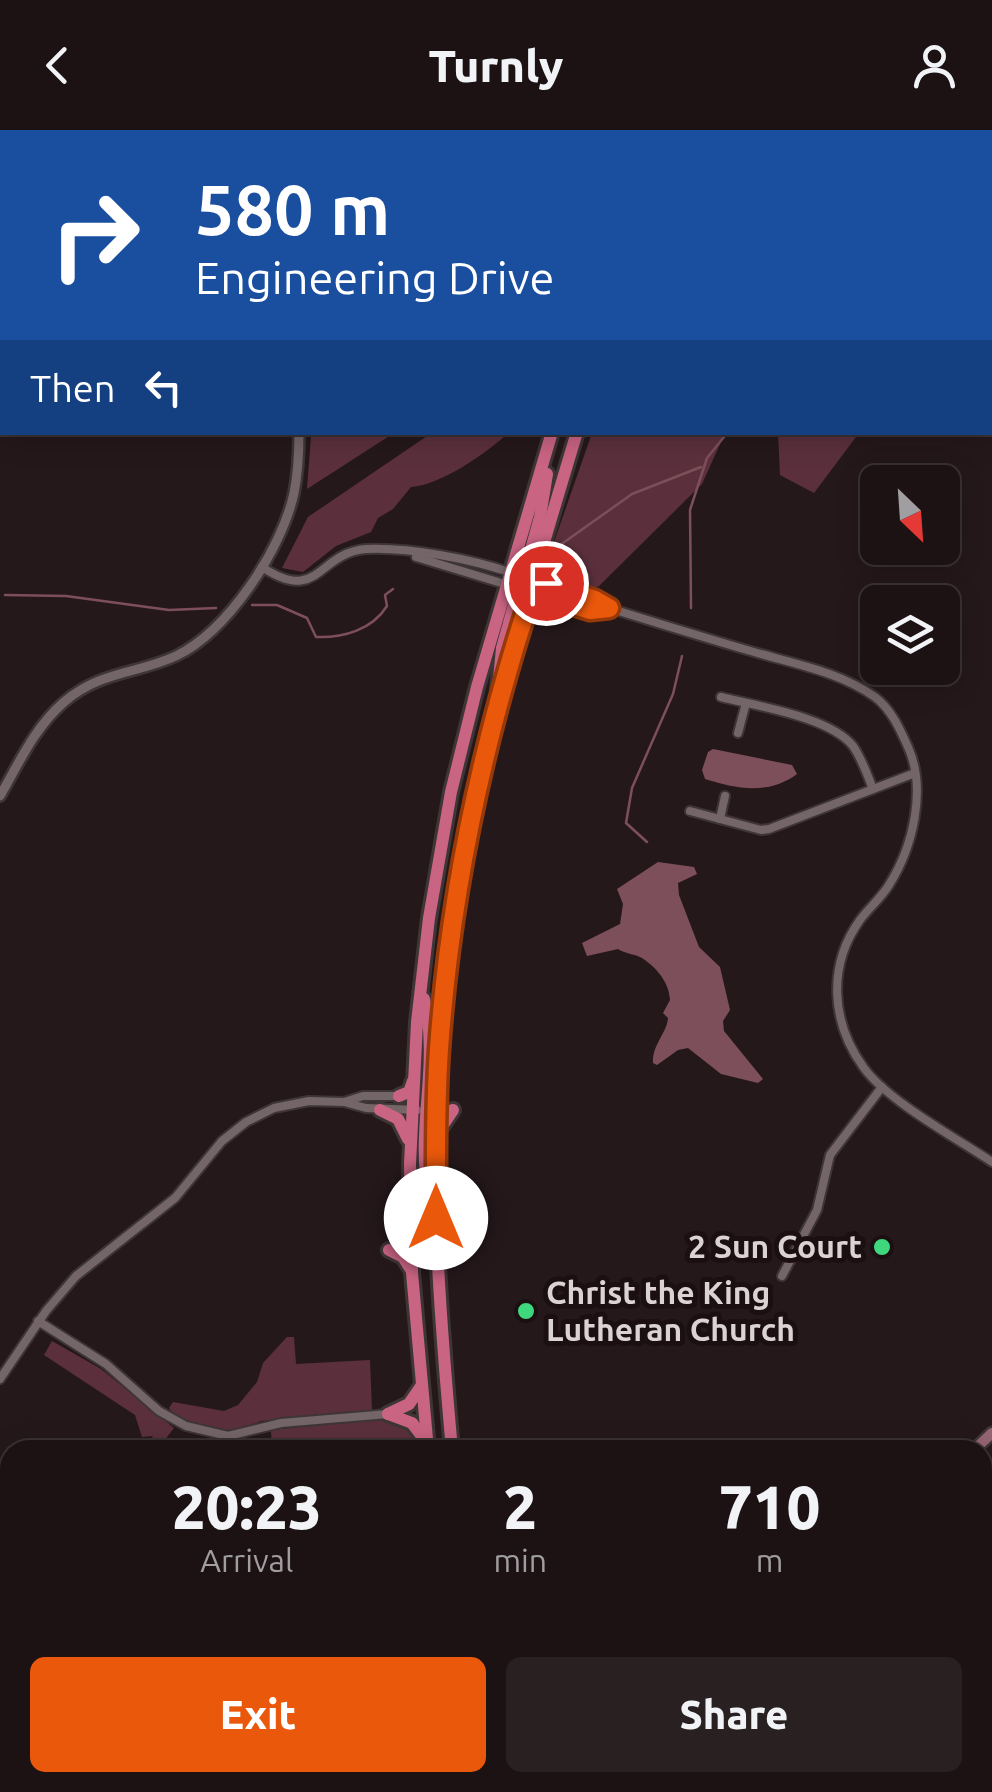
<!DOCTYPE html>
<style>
:root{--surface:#1c1214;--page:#292022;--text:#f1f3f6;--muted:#a09ea0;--line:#3a3234;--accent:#ea580c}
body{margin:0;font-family:Ubuntu,sans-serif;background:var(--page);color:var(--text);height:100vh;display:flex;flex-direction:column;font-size:38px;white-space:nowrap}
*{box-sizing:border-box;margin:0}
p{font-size:32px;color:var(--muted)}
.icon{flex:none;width:55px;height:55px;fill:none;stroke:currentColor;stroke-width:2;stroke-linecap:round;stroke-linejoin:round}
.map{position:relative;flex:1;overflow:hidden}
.side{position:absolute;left:0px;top:1310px;width:992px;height:352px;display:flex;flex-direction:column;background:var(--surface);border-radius:30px 30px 0 0;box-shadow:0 5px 25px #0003,0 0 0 2px var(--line)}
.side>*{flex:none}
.banner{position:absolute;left:0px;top:0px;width:992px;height:305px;box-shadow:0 5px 25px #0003,0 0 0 2px var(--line);background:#1a4fa0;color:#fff;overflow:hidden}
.needle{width:65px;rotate:155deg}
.tools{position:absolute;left:860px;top:335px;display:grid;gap:20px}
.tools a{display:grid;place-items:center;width:100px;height:100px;border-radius:15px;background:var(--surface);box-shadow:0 5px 25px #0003,0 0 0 2px var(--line);font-size:50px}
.pin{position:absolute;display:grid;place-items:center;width:85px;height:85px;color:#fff;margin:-42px;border:5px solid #fff;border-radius:50%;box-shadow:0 2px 10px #0007}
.me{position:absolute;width:110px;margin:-55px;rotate:0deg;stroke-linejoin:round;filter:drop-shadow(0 0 8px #0008)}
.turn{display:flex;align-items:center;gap:35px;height:210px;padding:0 30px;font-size:45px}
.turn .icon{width:130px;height:130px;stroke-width:2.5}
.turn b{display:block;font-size:70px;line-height:85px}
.then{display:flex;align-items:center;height:95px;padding:0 30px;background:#0003;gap:20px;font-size:38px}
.eta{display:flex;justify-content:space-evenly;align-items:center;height:170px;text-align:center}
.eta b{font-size:60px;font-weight:800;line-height:70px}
.action{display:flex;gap:20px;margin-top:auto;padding:20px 30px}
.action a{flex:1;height:115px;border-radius:15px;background:var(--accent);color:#fff;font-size:40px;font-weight:800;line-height:115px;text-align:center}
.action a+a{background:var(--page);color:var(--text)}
header{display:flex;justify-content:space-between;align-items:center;height:130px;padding:0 30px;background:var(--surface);font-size:45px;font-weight:800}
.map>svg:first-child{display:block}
.forest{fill:#5b303c}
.water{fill:#7d4f5b}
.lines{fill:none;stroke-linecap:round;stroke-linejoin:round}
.stream{stroke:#7d4f5b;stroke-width:2.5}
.minor-casing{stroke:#3e3537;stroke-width:12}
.tertiary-casing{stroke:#3e3537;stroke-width:14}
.secondary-casing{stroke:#3e3537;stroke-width:15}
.trunk-casing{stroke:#3e3537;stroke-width:18}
.minor{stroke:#746568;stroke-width:8}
.tertiary{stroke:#746568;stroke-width:9}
.secondary{stroke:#946572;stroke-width:10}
.trunk{stroke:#c96483;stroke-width:12}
.route-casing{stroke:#983908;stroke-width:25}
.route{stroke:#ea580c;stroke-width:18}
.poi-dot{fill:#3ed77d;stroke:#1b0f12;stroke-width:4}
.labels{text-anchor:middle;stroke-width:10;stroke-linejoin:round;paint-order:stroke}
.poi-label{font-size:32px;font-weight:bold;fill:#dbd2d4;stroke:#1b0f12;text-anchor:end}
</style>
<header><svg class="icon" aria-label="back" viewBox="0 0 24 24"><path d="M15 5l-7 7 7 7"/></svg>Turnly<svg class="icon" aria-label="person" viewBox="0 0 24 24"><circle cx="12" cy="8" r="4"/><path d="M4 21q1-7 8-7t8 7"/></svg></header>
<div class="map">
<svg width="992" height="1662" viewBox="0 0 992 1662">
<rect width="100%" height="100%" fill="#25181b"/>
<!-- forest -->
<g class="forest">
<path d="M433,302L508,303C487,323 441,355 411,357L393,379L378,388L371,402L336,416L303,442L282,438L308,387Z"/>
<path d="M322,303V302L394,303L307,359L311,306Z"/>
<path d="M592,303H725L702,354L598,457L559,455L546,435Z"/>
<path d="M778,303V302L859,303L814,363L780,345Z"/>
<path d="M287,1207H294L296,1234L370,1230L372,1280L261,1291L232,1302L193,1294L173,1284L169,1278L173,1272L224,1281L238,1275L257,1252L263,1233Z"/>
<path d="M52,1211L101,1239L174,1298L157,1320H143L153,1306L142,1307L135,1285L44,1225Z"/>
<path d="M382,1289L400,1290L412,1303L413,1320H272L271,1300Z"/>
<path d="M0,1546L10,1547V1577L6,1585L10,1592V1635L0,1627Z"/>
<path d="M112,1652L115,1655L112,1662H51L36,1653Z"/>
</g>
<!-- water -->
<g class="water">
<path d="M713,619L792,635L797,644C769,665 736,659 705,649L702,640L708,622Z"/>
<path d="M658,732L694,737L697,744L678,753L679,765L699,817L720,837L730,880L723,891L724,901L763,949L758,953L721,944L688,918L678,920L657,935L653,933C652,915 667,903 668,888L663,883L670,870C669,852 657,838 642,828C635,824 626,824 618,819L587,826L582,813L620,794L623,774L617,759Z"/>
</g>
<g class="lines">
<!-- stream -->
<g class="stream">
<path d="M556,418L632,364L701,337"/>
<path d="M5,465L66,466L169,480L216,478"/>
<path d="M252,475H277L307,488L316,507C343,508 372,500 387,476L385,465L393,459"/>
<path d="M691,478L690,380L707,328L728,302"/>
<path d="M647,712L626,693L632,658L673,564L682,526"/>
</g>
<defs>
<g id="minor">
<path d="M302,0L303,2"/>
<path d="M398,0L399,2"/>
<path d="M787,0L796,2"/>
<path d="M990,137L992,139"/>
<path d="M416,427L508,455"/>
<path d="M262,437C319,475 317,423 366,419C409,417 471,429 512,443"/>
<path d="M530,449L595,469L609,478C657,493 706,508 754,522C795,534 840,542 875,567C891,579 900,599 908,617C927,659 913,717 889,755C881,768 869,778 860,790C827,836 831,893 864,938C888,971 956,1008 992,1032"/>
<path d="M526,461L590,480L609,478"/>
<path d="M721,567C757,576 830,587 853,616C862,629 867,644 873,659"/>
<path d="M738,603L746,573"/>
<path d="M690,681L761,700L769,699L915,643"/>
<path d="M720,689L725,666"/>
<path d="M344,972L363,966H399"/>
<path d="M782,1146L817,1080L830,1025L882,957"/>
<path d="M38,1191L106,1234L159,1281L186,1296L228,1306L281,1293L388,1284"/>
<path d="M0,1249L46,1181L76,1146L175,1068L222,1011L246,992L274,978L309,971L344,972L366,978L417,980"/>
<path d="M982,1411L992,1416"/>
<path d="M667,1662L674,1652"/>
</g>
<g id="tertiary">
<path d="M221,0L222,2"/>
<path d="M240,0L241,2"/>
<path d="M0,666C19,633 35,597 64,572C100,541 137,544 176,526C228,501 282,419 294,363C298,343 299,323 299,302"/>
</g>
<g id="secondary">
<path d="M974,1320L992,1303"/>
<path d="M0,1534L10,1537"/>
</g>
<g id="trunk">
<path d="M642,2L643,0"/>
<path d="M668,2L669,0"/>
<path d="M520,459L540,387L547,344"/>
<path d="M498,560L502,518L520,453"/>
<path d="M424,869C441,934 414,1003 430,1068"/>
<path d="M399,966L409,962L413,951"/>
<path d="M380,980L398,989L408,1009"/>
<path d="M438,1002L453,980"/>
<path d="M389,1120L403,1127L412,1141"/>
<path d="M388,1284L412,1293L425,1310"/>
<path d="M388,1284L409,1274L422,1255"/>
<path d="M428,1320L412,1143L410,1034L417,892L429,788L451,662L477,557L552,302"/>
<path d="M452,1320C440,1187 429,1051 439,917C455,706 516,504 577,302"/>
<path d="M458,1652L459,1662"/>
<path d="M470,1652L472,1662"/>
<path d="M481,1652L482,1662"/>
</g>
</defs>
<!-- minor casing -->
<use href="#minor" class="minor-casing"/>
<!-- tertiary casing -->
<use href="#tertiary" class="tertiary-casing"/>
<!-- secondary casing -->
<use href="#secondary" class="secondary-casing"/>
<!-- trunk casing -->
<use href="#trunk" class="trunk-casing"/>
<!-- minor -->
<use href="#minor" class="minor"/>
<!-- tertiary -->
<use href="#tertiary" class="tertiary"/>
<!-- secondary -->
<use href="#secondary" class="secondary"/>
<!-- trunk -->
<use href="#trunk" class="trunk"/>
</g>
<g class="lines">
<defs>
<path id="route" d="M436,1088C436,1032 435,975 439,919C450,764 483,610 532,462L590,480L609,478L595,470L546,453"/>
</defs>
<!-- route casing -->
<use href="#route" class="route-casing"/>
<!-- route -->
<use href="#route" class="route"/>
</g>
<!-- markers -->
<g class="poi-dot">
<circle cx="882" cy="1117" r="10"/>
<circle cx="526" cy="1181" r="10"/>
</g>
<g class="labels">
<!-- poi labels -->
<g class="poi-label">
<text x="862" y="1128">2 Sun Court</text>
<text x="546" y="1174" text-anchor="start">Christ the King<tspan x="546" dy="37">Lutheran Church</tspan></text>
</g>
</g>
</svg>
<div class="tools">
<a><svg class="needle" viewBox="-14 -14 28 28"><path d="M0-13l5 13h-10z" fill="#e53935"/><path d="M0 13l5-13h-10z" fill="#a09ea0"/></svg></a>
<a><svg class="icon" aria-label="layers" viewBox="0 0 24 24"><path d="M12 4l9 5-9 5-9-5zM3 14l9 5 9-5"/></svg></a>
</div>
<div class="pin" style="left:546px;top:453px;background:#d93025"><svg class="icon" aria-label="arrive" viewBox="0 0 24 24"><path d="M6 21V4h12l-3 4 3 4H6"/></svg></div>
<svg class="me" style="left:436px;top:1088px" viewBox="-20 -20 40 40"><circle r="19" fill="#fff"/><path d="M0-13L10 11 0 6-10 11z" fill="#ea580c"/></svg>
<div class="banner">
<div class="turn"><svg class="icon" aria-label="right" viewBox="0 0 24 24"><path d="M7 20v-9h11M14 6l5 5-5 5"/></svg><div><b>580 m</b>Engineering Drive</div></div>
<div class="then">Then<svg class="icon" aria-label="left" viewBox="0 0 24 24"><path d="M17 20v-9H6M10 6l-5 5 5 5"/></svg></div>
</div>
<section class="side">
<div class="eta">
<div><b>20:23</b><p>Arrival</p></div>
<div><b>2</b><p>min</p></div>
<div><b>710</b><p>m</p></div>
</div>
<div class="action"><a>Exit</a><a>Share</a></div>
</section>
</div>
